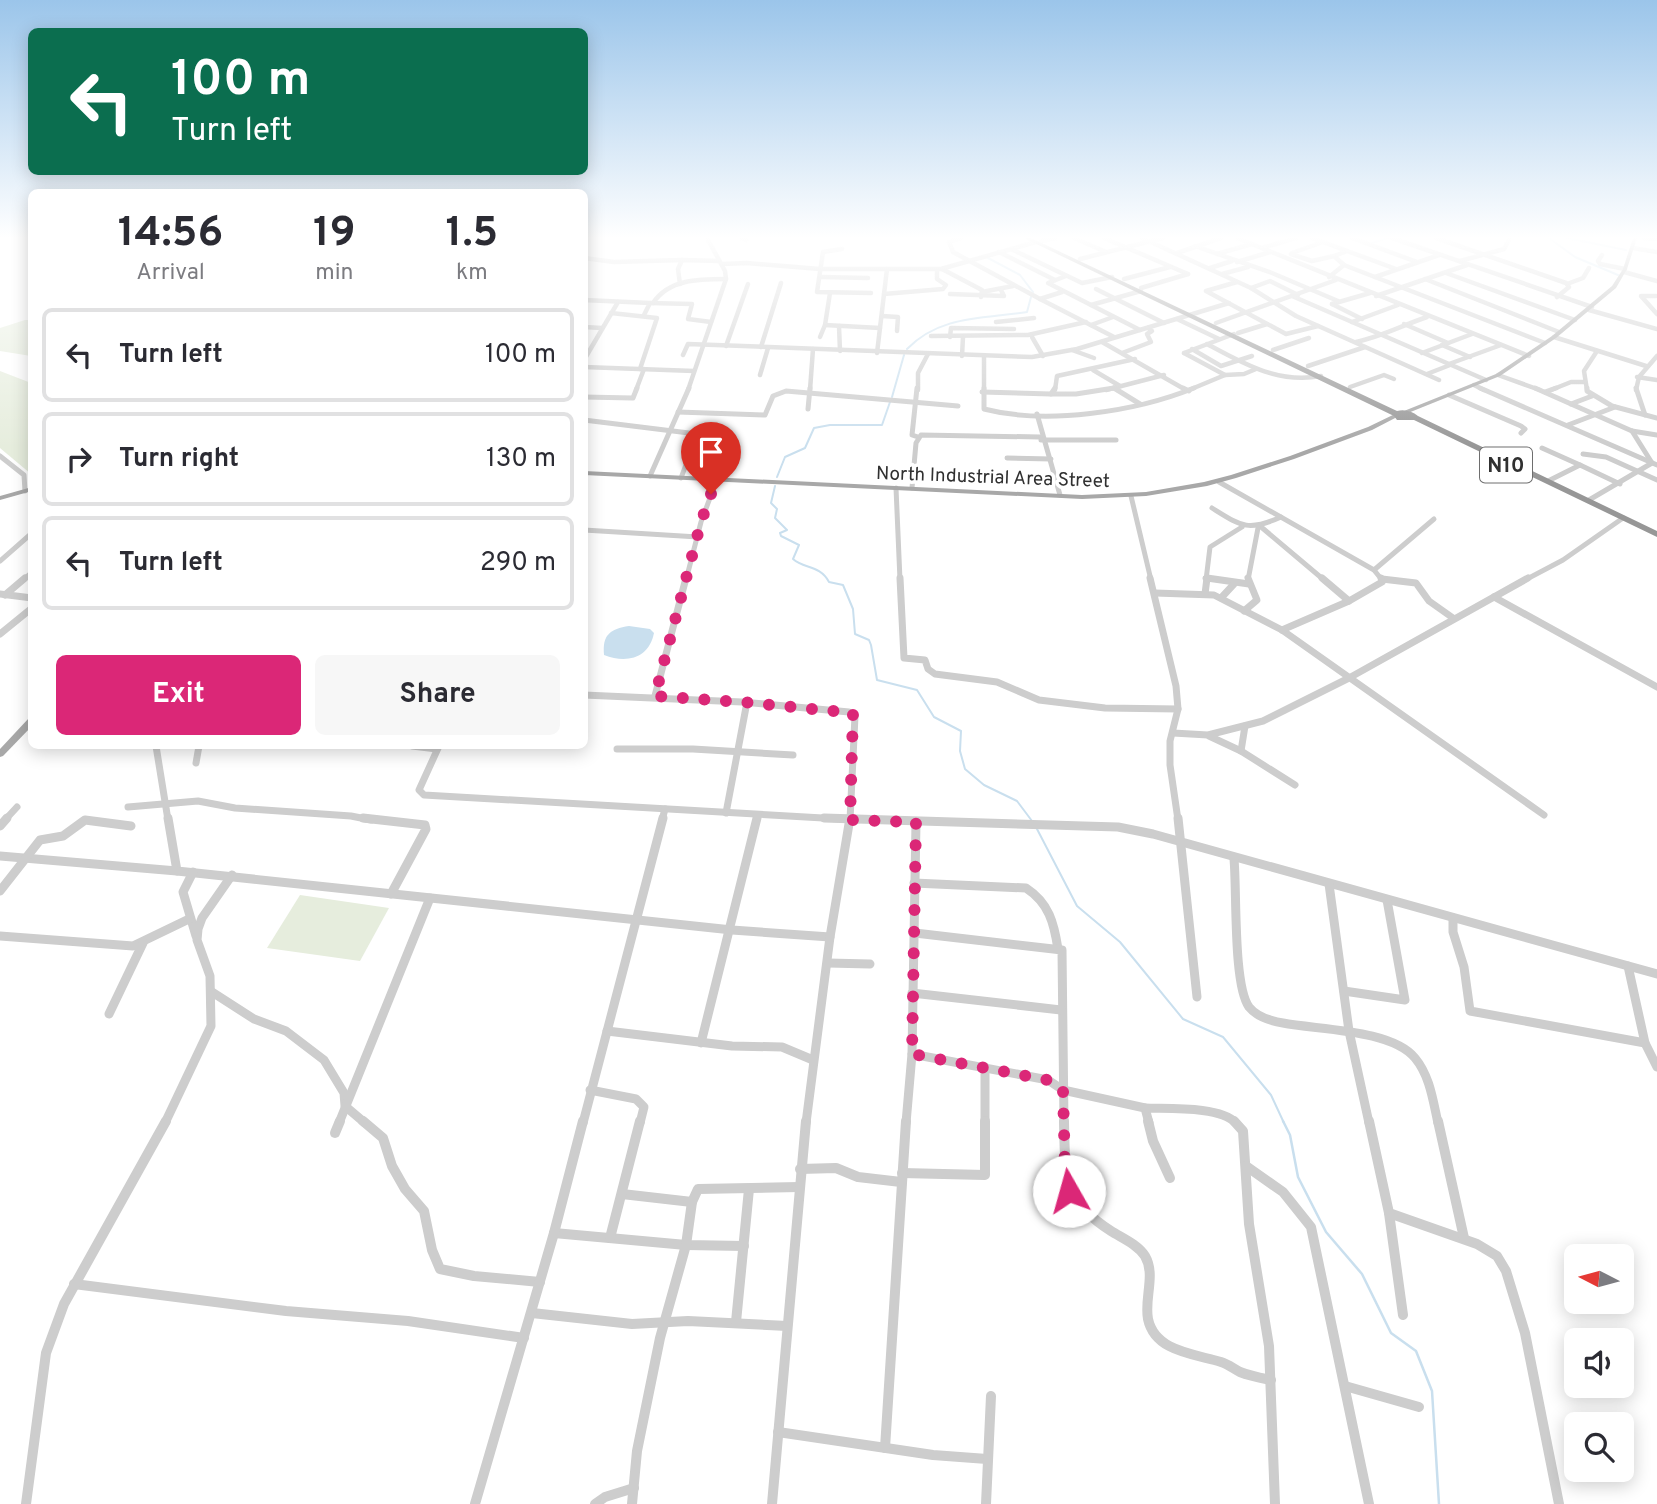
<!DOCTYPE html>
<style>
:root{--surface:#fff;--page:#f7f7f7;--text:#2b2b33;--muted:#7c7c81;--line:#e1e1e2;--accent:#db2777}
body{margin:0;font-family:Overpass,sans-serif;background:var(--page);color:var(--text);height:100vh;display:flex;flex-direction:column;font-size:26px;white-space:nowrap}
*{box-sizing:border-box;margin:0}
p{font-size:23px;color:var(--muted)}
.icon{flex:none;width:38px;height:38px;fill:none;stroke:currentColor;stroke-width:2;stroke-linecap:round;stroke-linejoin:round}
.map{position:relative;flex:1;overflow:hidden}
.side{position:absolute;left:28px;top:189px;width:560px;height:560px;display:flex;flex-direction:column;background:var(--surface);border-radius:10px;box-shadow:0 4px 18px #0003}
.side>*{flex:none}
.hud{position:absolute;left:28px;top:28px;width:560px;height:147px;border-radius:10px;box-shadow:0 4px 18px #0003;background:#0b6e4f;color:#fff;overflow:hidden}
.needle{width:46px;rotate:276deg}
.buttons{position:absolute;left:1564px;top:1244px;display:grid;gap:14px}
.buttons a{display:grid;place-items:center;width:70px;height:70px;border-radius:10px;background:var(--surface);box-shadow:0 4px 18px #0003;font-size:35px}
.pin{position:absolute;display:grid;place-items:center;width:60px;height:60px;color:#fff;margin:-72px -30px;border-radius:50% 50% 50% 0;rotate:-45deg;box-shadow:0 0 7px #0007}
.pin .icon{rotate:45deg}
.me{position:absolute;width:77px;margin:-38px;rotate:353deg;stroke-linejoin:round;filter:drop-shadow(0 0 5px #0008)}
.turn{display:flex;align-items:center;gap:24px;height:147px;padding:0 28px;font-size:32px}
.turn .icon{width:91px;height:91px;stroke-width:2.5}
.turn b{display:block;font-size:49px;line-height:60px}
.eta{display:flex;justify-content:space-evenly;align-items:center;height:119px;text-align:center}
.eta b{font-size:42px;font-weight:700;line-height:49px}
.button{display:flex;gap:14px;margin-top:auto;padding:14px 28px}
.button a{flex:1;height:80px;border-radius:10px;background:var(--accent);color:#fff;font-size:28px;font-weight:700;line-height:80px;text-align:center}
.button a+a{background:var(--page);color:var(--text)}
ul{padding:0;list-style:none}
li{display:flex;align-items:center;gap:21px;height:94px;margin:0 14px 10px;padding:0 14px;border:4px solid var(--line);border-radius:10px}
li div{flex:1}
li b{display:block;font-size:26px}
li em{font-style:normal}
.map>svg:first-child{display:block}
.green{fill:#e6eddd}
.water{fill:#c9dfee}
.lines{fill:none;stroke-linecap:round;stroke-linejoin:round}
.stream-far1{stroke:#c9dfee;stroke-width:2}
.stream{stroke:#c9dfee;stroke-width:2.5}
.minor-far4{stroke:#cdcdcd;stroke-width:4.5}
.minor-far3{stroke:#cdcdcd;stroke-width:5}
.minor-far2{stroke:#cdcdcd;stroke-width:7}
.minor-far1{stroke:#cdcdcd;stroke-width:9}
.minor{stroke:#cdcdcd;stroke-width:10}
.major{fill:#a8a8a8;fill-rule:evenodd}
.highway{fill:#979797;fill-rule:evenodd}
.route{stroke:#db2777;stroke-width:12;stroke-dasharray:0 21.6}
.labels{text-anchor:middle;stroke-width:7;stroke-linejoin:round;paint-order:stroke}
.far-street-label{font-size:19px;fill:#303030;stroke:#fff}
.shield{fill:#fff;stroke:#6e6e6e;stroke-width:2}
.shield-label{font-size:21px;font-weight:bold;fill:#303030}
</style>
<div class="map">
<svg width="1657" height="1504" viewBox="0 0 1657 1504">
<rect width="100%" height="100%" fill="#fff"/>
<!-- green -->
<g class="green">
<path d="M25,320H31V356L0,351V328Z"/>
<path d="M0,371L31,383V474L0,448Z"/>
<path d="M300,895L389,908L360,961L267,948Z"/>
</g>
<!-- water -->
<path class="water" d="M629,626L650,629L654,633C649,658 627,664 604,655C602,635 610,629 629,626Z"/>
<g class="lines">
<!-- stream-far1 -->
<g class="stream-far1">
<path d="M1549,238L1575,257L1618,275"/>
<path d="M1567,238L1626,250"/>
<path d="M1372,243L1388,238"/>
<path d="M988,258L1020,275L1033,292"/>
<path d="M907,349C940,315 983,319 1027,312L1031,297"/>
<path d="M892,397L904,355"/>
<path d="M777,477L785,457L805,448L814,428L830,425H882L890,402"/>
<path d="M775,486L771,503L777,509L775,518L787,530L780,533L781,536L799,545L793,559C804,569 820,565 829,582L843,585L853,609L855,634L869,640L871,645L877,680L917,690L934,717L961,731L960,751L965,769L984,785L1017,801L1032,821"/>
<path d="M1037,829L1077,906L1120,942L1183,1019L1223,1037L1271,1095L1284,1123"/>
</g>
<!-- stream -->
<path class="stream" d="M1283,1121L1290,1135L1298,1177L1326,1232L1362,1274L1391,1333L1416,1351L1432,1391L1439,1504"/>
<!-- minor-far4 -->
<g class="minor-far4">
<path d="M741,238L746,240"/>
<path d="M961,238L949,242L953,252L1040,299"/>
<path d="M1074,238L1106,252"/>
<path d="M1104,238L1188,274"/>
<path d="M1142,238L1251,288L1296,316L1439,380"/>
<path d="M1237,238L1529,356"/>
<path d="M1312,238L1396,269"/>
<path d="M1352,238L1417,262"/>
<path d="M1392,238L1592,307"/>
<path d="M1436,238L1566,283L1569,287L1557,297"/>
<path d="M1643,238L1657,239"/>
<path d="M1041,241L1056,238"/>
<path d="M1195,246L1272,273L1338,301"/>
<path d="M1262,248L1296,238"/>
<path d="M1633,248L1657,252"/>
<path d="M842,249L823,252L817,292L871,293"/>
<path d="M1011,249L1082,283L1112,277"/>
<path d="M1347,251L1334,256L1344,265L1545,343"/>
<path d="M999,252L1055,280"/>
<path d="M1177,253L1221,238"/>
<path d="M1292,253L1323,242"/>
<path d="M1217,254L1252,244"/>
<path d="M1291,254L1312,261L1334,256"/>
<path d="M1602,255L1598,261L1600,264L1625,269"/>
<path d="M584,258L614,262L682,260"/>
<path d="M1080,259L1163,238"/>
<path d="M1460,261L1504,249L1510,238"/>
<path d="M1237,262L1270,252"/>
<path d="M722,264L747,263L820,269H941L1036,242"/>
<path d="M1210,268L1232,261"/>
<path d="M942,269L982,290L981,297"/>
<path d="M1624,272L1657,281"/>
<path d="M1446,273L1575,320"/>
<path d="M1222,274L1248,267"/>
<path d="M1066,276L1048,283L1140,330"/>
<path d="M821,277L868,278"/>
<path d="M1329,277L1344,265"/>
<path d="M1375,277L1439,255"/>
<path d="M1124,279L1170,267"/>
<path d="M1425,279L1559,332"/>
<path d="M1237,282L1206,291L1286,334L1318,326"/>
<path d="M680,284L678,269L682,260L719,261"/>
<path d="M1567,284L1583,278L1589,268"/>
<path d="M1141,288L1188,274"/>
<path d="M1251,288L1270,281L1298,295"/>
<path d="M1096,289L1164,323"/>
<path d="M982,292L1013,286"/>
<path d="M1062,292L1040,299L1114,337"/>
<path d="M884,294L943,289L946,285L937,279V269"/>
<path d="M950,294L1004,296L1001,290"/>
<path d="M1292,296L1486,380"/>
<path d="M1376,296L1467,265"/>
<path d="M1656,296H1641L1657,314"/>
<path d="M584,300L650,303L644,315"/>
<path d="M650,303L692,304L688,319L711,322"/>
<path d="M653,303C669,279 699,279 726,279"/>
<path d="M1332,304L1370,293"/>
<path d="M1332,304L1362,319"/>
<path d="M1091,305L1141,291"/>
<path d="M1589,310L1657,329"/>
<path d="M611,313L657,318L640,369"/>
<path d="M882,316L898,317L897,331"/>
<path d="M1177,319L1219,339"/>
<path d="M996,322L1034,318"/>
<path d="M1352,322L1398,305"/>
<path d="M1216,323L1336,280"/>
<path d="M1404,324L1448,343"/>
<path d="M825,325L880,328"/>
<path d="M1091,325L1113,317"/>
<path d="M839,326L840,351"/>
<path d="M584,327L602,328"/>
<path d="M1238,333L1267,324"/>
<path d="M931,336L1028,335L1086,322"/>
<path d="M820,337L825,325L830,293"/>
<path d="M950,337L951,328L1014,329"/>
<path d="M1032,337L1043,356"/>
<path d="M1554,337L1646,366"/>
<path d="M1102,342L1186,390"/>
<path d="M1356,342C1381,337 1403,325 1427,317"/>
<path d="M1207,344C1244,364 1278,384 1321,376"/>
<path d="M1442,345L1470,357"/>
<path d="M726,346L748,284"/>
<path d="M761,347L781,283"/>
<path d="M1192,349L1221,366L1252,356"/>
<path d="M1072,350L1094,358"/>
<path d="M1273,350L1309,338"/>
<path d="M877,353L887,269"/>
<path d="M1122,353L1151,342L1147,334L1152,331L1148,328"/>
<path d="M1184,353L1234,334"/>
<path d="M1184,353L1225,375"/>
<path d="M1422,353L1472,334"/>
<path d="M683,355L688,344L1032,357L1077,349L1229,303"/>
<path d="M962,356L963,337"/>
<path d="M984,357V390"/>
<path d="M584,360L618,302"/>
<path d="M1449,364L1501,345"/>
<path d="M1308,366L1365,347"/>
<path d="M584,367L694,371"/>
<path d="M1093,370L1120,386"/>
<path d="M1427,374L1450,365"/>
<path d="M760,375L768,348"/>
<path d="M1498,375L1540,390"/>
<path d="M1637,377L1657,380"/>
<path d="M1474,385L1484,390"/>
<path d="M1350,387L1384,375L1394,379"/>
<path d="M1114,388L1117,390"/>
<path d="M636,390L644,369"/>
<path d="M688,390L726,279L725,271L707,238"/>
<path d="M810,390L813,349"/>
<path d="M918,390V373L928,354"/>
<path d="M1055,390L1057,376L1135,359"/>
<path d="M1106,390L1164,375"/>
<path d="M1189,390L1225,375L1244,374L1256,369"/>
<path d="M1551,390L1571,382H1584"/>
<path d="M1587,390L1584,371L1597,351"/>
<path d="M1636,390L1639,377L1657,356"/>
</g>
<!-- minor-far3 -->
<g class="minor-far3">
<path d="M917,388L912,435L918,437"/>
<path d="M984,388V409C1046,425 1135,412 1194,388"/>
<path d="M1114,388L1140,404"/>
<path d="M1183,388L1189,391"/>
<path d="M1480,388L1657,465"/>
<path d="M1535,388L1632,431L1657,435"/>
<path d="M1587,388V391L1612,406L1657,418"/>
<path d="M1636,388L1645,415"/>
<path d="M982,392L1051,394L1055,388"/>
<path d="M1545,392L1556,388"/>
<path d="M1051,394H1076L1114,388"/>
<path d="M1449,395L1521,426L1525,429L1521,433"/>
<path d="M584,397L633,398L637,388"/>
<path d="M1571,404L1592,396"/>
<path d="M808,409L810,388"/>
<path d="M678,412L765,415L773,396L786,391L958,406"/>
<path d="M1037,414L1060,495"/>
<path d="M584,420L689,433L694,443L681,478"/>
<path d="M1568,425L1615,407"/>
<path d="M1041,440H1116"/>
<path d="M1542,448L1580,465"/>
<path d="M1583,454L1606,457L1657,480"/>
<path d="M0,456L24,475L25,491"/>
<path d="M1007,458L1051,459"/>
<path d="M650,476L689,388"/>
<path d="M1548,481L1580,465L1620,484"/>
<path d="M1219,482L1374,570L1382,580"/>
<path d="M896,488L900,580"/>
<path d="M912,488L916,443L921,435L1040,437"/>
<path d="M1131,496L1151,580"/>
<path d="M1589,500L1652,463L1632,431"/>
<path d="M1212,508C1241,526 1248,532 1281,517"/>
<path d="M1260,526L1324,580"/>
<path d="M584,530L698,537"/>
<path d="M0,561L32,533"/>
<path d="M1374,570L1434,519"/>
<path d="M1205,578L1220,580"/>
<path d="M1382,579L1391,580"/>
<path d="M23,580L32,572"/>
<path d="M686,580L701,522L726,455L729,438L723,436L693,439"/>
<path d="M1206,580L1210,547L1242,527"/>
<path d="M1248,580L1258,528"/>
<path d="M1525,580L1563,560L1623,518"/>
</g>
<!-- minor-far2 -->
<g class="minor-far2">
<path d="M900,578L904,658L925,660L928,669L935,674L997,682L1039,700L1105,708L1178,709"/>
<path d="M1150,578L1176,686L1178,709L1170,741V765L1178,820"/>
<path d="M1207,578L1249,584"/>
<path d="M1322,578L1349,601"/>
<path d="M1382,579L1416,583L1429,601L1453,618"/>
<path d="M1155,593L1214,595L1282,630L1544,815"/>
<path d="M0,594L32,598"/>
<path d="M1205,594L1207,578"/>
<path d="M5,595L25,578"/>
<path d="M1494,597L1657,687"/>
<path d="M1221,598L1234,584"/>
<path d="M1244,611L1257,600L1248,578"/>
<path d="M1282,630L1349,601L1382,582L1381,578"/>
<path d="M0,634L32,608"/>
<path d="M584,695L742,702L849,712L855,716L850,820"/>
<path d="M655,696L686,578"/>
<path d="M1173,733L1208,735L1263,721L1349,678L1528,578"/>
<path d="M1209,736L1241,751L1295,785"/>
<path d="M156,746L168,820"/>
<path d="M412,746L437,749"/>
<path d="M439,746L419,790L424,795L858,820"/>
<path d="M617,749H693L793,755"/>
<path d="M1241,751L1245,726"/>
<path d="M196,763L199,746"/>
<path d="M128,807L198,801L235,808L351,816L371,820"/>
<path d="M726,813L747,702"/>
<path d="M5,820L17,807"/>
<path d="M662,820L665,809"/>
<path d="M757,820L758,815"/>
</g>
<!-- minor-far1 -->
<g class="minor-far1">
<path d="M168,818L177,871L732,930L830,937"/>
<path d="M363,818L425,825L426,829L391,894"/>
<path d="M824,818L1118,827L1153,834L1657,974"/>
<path d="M1178,818L1197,997"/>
<path d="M0,826L7,818"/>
<path d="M0,856L177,871"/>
<path d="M1234,859C1237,891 1233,985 1249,1007C1257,1017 1271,1021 1283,1023C1318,1030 1391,1029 1415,1058C1430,1076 1433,1101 1438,1123"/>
<path d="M193,872L183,892L196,936"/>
<path d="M914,883L1026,888C1049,903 1054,923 1058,949"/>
<path d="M1329,884L1349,1031L1369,1123"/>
<path d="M0,891L40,840L63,836L85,820L131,826"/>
<path d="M1453,918V932L1464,967L1470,1011L1645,1043"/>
<path d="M915,933L1062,950L1064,1123"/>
<path d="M0,936L133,946L189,919"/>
<path d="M828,963L870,964"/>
<path d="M1628,966L1645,1043L1657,1067"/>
<path d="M1344,991L1405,1000L1387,900"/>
<path d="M212,992L254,1019L286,1031L324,1060L344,1093L345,1106L365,1123"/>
<path d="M912,993L1061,1010"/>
<path d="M109,1014L143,943"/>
<path d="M607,1031L732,1046L782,1047L813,1060"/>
<path d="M701,1043L757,818"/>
<path d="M912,1054L1048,1080L1063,1090L1145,1108L1149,1123"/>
<path d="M985,1067V1123"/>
<path d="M590,1090L636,1099L644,1107L640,1123"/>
<path d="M1145,1108C1168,1109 1220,1106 1236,1123"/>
<path d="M165,1123L211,1026L210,976L197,940L198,929L202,918L232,875"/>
<path d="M339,1123L430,898"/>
<path d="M583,1123L663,818"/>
<path d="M806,1123L830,937L850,818"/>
<path d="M906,1123L912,1054L916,822"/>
</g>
<!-- minor -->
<g class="minor">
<path d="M363,1121L383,1138L392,1166L405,1189L424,1211L432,1250L440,1269L474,1276L540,1282"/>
<path d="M1064,1121C1065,1173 1063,1201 1111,1231C1122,1238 1137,1244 1145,1256C1156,1275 1144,1298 1148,1319C1155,1352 1195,1354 1221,1362C1228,1364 1234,1369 1240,1372C1250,1376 1261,1378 1271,1380"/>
<path d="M1148,1121L1153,1141L1170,1178"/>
<path d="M1234,1121L1243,1131L1249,1224L1269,1346L1275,1504"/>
<path d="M1369,1121L1389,1213L1477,1244L1497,1256L1506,1271L1525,1333L1559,1504"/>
<path d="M1438,1121L1464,1238"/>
<path d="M335,1133L340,1121"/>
<path d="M1246,1166L1283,1192L1311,1227L1369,1504"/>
<path d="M800,1169L836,1168L858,1177L901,1182"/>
<path d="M902,1173L985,1175V1121"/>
<path d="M622,1194L692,1202"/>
<path d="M1389,1213L1403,1315"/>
<path d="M554,1233L686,1245L744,1246"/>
<path d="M610,1238L640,1121"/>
<path d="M74,1284L286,1311L408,1321L524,1338"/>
<path d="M532,1313L632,1324L688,1321L787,1326"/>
<path d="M736,1322L749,1189"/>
<path d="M1345,1386L1419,1407"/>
<path d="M778,1432L933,1455L987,1459"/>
<path d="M885,1448L906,1121"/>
<path d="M26,1504L46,1353L64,1304L166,1121"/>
<path d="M475,1504L554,1233L583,1121"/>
<path d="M595,1504L605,1497L634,1488"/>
<path d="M632,1504L637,1451L660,1338L686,1245L692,1202L698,1189L799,1187"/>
<path d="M772,1504L806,1121"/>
<path d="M986,1504L991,1396"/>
</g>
<!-- major -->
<g class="major">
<path d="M1633,238H1637L1627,269L1616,288L1556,338L1500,376L1408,413H1404V411L1496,374L1552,336L1612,286L1623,269Z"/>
<path d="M1397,413L1400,415L1399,416L1372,430L1294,459L1236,478L1207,486L1146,496L1082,499L584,475V471L1082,495L1146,492L1204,482L1231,475L1290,456L1368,427Z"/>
<path d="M32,487V491L0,500V496Z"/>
<path d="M32,717V726L3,756L0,757V749L29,718Z"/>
</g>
<!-- highway -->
<path class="highway" d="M1024,238H1031L1397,411C1404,409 1412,411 1418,416L1657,531V537L1414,420H1397L1394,416Z"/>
</g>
<!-- sky -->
<linearGradient id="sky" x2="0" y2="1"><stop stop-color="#9bc5ea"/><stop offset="0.53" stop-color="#fff"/><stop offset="1" stop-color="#fff" stop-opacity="0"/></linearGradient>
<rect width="1657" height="448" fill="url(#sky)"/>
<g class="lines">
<!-- route -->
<path class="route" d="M711,494L701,522L655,696L742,702L853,713L850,820L916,822L912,1054L1048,1080L1063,1090L1065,1169L1069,1191"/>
</g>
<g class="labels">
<!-- far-street labels -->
<g class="far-street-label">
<text transform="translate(993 476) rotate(2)" y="7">North Industrial Area Street</text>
</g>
<!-- shield labels -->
<rect class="shield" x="1480" y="447.5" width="52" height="35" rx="5"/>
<g class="shield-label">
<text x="1506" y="472">N10</text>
</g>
</g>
</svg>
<div class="buttons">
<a><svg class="needle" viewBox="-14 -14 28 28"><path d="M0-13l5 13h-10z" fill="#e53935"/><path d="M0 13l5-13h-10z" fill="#7c7c81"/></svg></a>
<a><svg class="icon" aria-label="sound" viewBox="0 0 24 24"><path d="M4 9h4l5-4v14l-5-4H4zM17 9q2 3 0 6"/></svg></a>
<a><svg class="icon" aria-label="search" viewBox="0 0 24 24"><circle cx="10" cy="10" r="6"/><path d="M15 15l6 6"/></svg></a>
</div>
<div class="pin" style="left:711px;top:494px;background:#d93025"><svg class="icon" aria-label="arrive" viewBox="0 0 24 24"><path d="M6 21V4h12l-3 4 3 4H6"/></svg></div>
<svg class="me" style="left:1069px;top:1191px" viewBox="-20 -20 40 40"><circle r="19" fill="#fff"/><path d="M0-13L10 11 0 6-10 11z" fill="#db2777"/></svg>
<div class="hud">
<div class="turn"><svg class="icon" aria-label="left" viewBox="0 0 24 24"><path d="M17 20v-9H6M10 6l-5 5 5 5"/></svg><div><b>100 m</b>Turn left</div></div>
</div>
<section class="side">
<div class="eta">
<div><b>14:56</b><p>Arrival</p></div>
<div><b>19</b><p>min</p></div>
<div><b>1.5</b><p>km</p></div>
</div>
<ul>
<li><svg class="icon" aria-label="left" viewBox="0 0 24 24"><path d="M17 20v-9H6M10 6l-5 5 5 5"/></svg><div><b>Turn left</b></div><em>100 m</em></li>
<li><svg class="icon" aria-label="right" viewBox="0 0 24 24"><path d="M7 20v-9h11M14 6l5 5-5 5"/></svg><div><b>Turn right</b></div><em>130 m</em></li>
<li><svg class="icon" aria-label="left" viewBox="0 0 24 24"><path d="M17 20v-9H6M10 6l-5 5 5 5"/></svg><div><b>Turn left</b></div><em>290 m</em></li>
</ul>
<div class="button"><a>Exit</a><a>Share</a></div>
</section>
</div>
